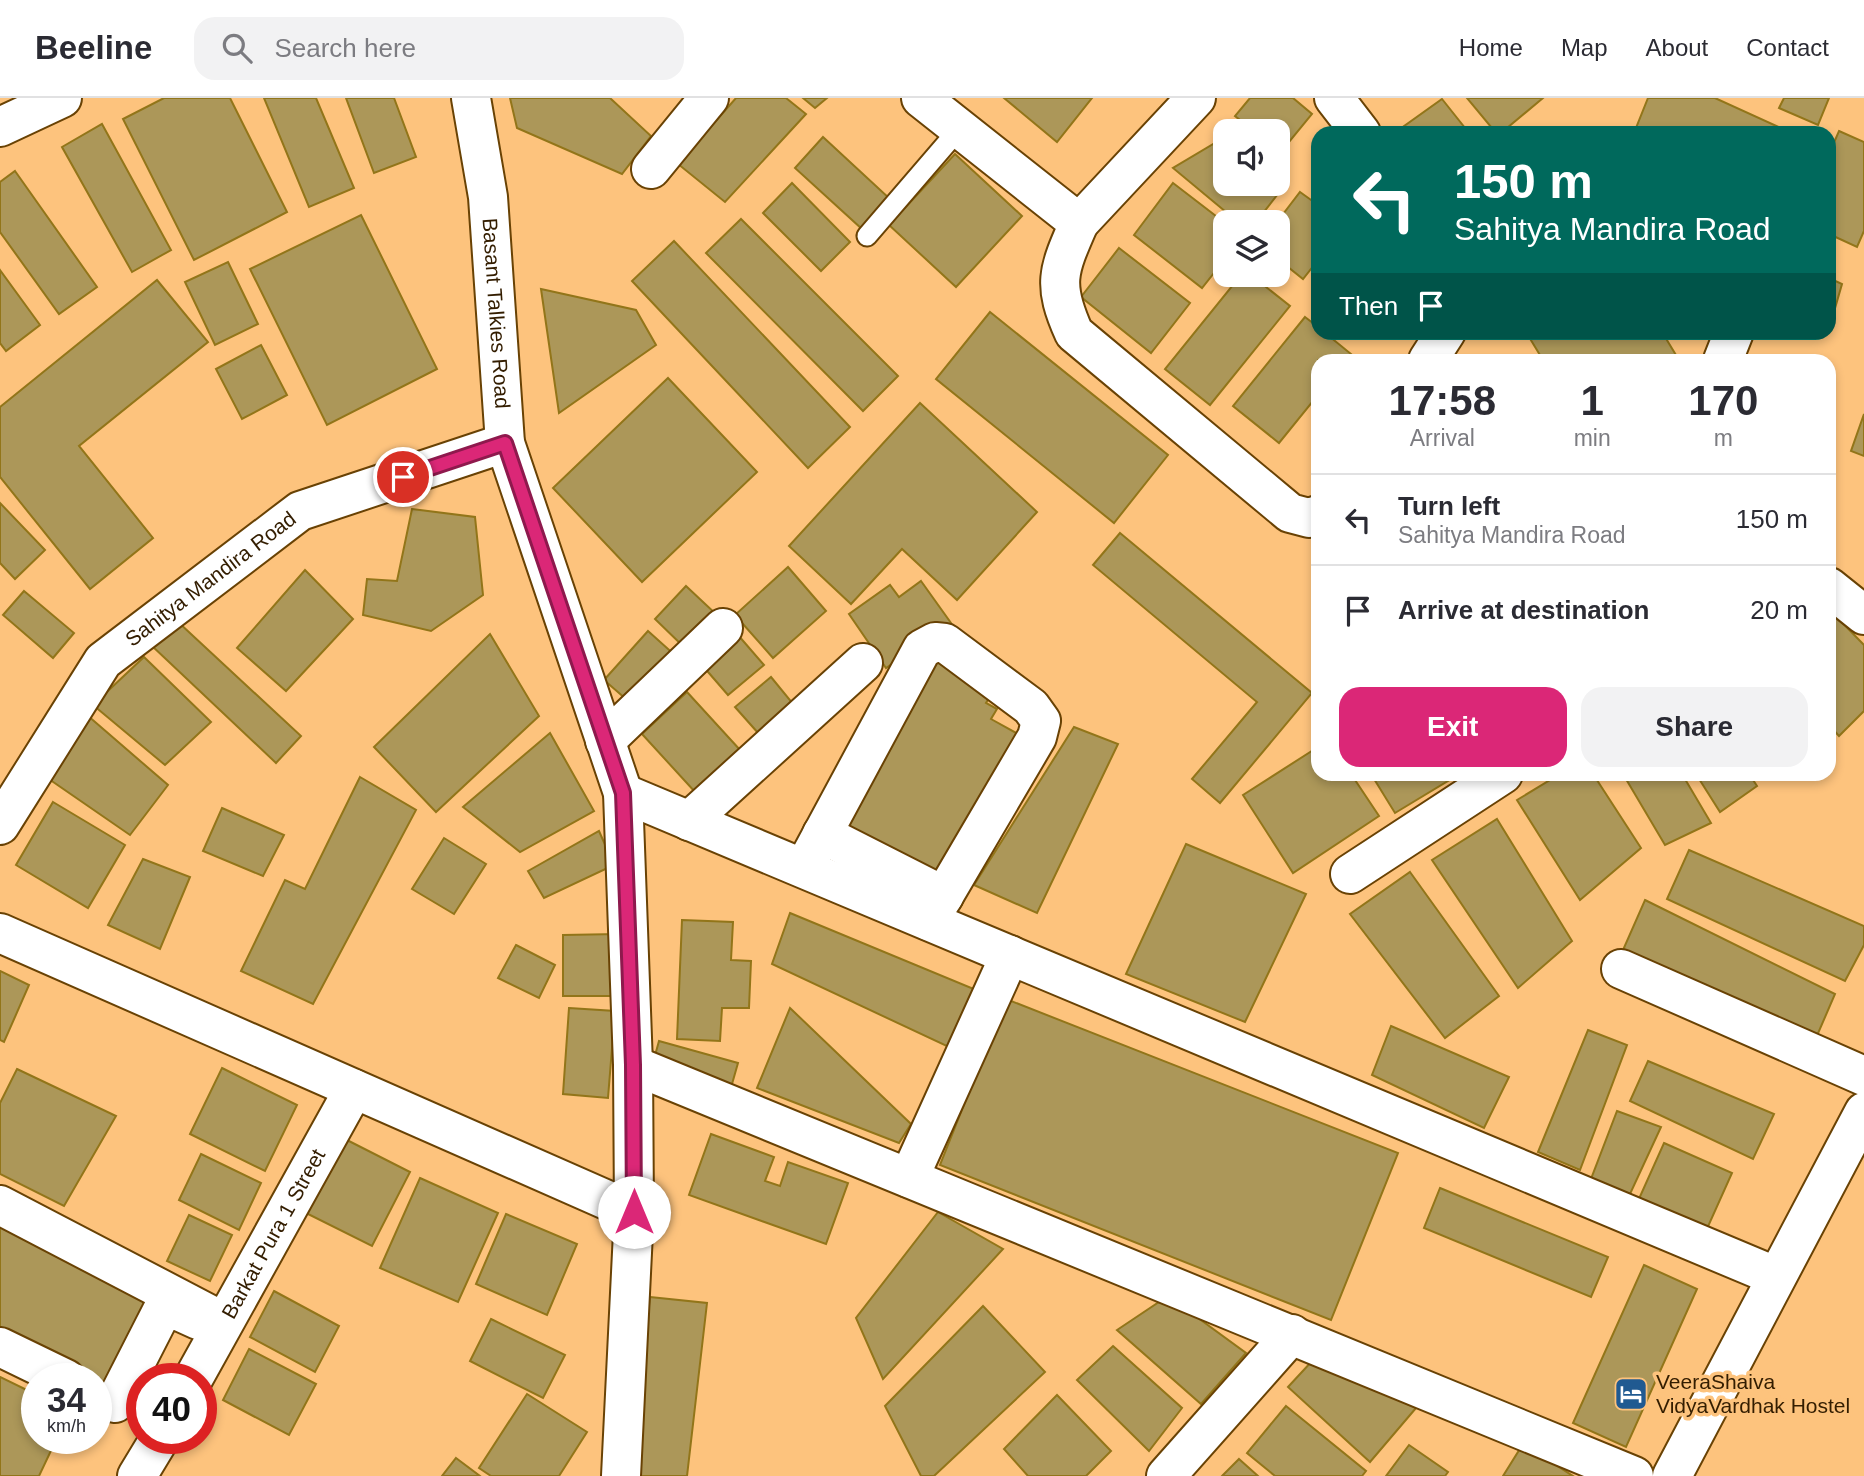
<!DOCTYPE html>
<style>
:root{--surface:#fff;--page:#f2f2f3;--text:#2b2b33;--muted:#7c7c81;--line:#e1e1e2;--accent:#db2777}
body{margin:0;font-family:Arial,sans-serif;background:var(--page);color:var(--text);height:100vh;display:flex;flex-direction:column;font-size:26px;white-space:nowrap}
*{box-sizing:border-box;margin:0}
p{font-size:23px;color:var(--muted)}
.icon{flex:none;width:38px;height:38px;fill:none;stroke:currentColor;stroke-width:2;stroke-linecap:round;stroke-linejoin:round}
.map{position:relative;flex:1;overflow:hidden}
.drawer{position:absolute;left:1311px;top:256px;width:525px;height:427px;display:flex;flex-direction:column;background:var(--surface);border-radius:21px;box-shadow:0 4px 10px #0003}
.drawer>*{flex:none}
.banner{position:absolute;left:1311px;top:28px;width:525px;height:214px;border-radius:21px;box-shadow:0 4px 10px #0003;background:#00695c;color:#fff;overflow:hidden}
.fabs{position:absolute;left:1213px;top:21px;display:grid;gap:14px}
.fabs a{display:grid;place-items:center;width:77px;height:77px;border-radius:14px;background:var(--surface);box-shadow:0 4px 10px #0003;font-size:35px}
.speed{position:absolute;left:21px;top:1265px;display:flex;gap:14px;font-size:35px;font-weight:700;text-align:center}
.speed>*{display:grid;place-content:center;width:91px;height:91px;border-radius:50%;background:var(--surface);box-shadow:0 4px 10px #0003;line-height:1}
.speed small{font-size:18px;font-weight:400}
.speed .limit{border:10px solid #d22;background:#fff;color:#111}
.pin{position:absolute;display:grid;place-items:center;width:60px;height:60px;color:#fff;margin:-30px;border:4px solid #fff;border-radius:50%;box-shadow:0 2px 7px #0007}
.me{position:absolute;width:77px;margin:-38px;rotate:0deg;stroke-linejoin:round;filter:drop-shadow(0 0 5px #0008)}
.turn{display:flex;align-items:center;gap:24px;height:147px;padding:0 28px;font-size:32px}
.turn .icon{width:91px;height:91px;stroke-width:2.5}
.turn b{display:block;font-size:49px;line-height:60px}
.then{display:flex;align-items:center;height:66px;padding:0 28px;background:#0003;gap:14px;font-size:26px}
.eta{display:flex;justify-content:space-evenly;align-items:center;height:119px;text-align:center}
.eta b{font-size:42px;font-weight:800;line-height:49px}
.cta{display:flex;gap:14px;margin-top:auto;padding:14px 28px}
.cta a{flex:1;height:80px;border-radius:21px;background:var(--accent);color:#fff;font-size:28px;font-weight:800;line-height:80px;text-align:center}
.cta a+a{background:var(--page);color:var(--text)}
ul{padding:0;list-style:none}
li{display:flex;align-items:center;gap:21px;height:91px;padding:0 28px;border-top:2px solid var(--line)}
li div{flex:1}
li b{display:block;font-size:26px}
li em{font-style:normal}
header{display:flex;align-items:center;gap:42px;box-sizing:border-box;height:98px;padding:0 35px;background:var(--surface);border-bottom:2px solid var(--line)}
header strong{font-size:33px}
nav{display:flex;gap:38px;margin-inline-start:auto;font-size:24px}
.search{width:490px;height:63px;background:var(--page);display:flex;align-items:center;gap:18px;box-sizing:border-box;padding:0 24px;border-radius:21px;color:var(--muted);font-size:26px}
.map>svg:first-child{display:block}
.building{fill:#ac9759;stroke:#927519;stroke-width:2}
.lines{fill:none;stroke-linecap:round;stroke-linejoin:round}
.service-casing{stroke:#694204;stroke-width:23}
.minor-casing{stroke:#694204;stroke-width:42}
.tertiary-casing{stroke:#694204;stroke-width:42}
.service{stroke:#fff;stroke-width:19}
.minor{stroke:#fff;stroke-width:38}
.tertiary{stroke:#fff;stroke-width:38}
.route-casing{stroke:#8e194d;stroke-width:18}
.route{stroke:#db2777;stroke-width:12}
.labels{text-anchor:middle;stroke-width:7;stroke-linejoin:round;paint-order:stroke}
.street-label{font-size:21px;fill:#331d00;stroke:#fdc37d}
.poi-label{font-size:21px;fill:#331d00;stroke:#fdc37d;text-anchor:start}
</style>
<header>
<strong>Beeline</strong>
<div class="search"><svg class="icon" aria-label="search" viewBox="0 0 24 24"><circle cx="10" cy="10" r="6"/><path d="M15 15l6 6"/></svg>Search here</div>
<nav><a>Home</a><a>Map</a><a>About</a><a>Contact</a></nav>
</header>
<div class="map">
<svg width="1864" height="1378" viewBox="0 0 1864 1378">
<rect width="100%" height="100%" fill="#fdc37d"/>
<!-- building -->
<g class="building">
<path d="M164,0H230L287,114L194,162L123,21Z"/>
<path d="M264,0H316L354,90L309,109Z"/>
<path d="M346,0H394L416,59L374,75Z"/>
<path d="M510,0H610L651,38L622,76L517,30Z"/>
<path d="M736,0H786L806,16L725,104L678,66Z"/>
<path d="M803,0H827L815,10Z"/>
<path d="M1004,0H1092L1057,44Z"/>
<path d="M1250,0H1293L1312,16L1280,55L1278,33H1254L1235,18Z"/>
<path d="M1467,0H1543L1501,35H1496Z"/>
<path d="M1648,0H1715L1792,35H1634Z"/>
<path d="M1784,0H1829L1818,27L1779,10Z"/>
<path d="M1442,1L1469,35H1403L1400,31Z"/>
<path d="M102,26L171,152L132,174L62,49Z"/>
<path d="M1839,33L1864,44V133L1857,149L1829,136V56Z"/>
<path d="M823,39L890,101L862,131L795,70Z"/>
<path d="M1225,39V86H1278V81L1285,87L1256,124H1238L1173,70Z"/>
<path d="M955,56L1022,118L956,189L889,127Z"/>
<path d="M15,73L97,189L59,216L0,134V84Z"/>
<path d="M792,85L850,144L821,173L763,115Z"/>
<path d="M1173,85L1225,125V161L1202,190L1134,137Z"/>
<path d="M1300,94L1318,107V162L1303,181L1278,161L1277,124Z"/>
<path d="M361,117L437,271L327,327L250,171Z"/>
<path d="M741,121L898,278L863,313L706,155Z"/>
<path d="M674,143L850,329L808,370L632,183Z"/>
<path d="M1119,150L1190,205L1151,255L1081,199Z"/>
<path d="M228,164L258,226L215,247L185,184Z"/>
<path d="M0,172L40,227L6,253L0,245Z"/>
<path d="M1241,177H1251L1290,208L1210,307L1165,271Z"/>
<path d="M1829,180L1842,186L1829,231Z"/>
<path d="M157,182L208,244L79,348L153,440L90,491L0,379V309Z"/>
<path d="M541,191L636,212L656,247L559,315Z"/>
<path d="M990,214L1168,357L1114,425L936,281Z"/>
<path d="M1305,219L1318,229V234H1324L1351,256L1345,262H1318V297L1279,345L1233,308Z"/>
<path d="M1526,234H1662L1679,262H1543Z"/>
<path d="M261,247L287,297L242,321L216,271Z"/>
<path d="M668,280L757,374L642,484L553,390Z"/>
<path d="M920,305L1037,414L957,502L902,451L851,506L789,448Z"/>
<path d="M1864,316V358L1851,353Z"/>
<path d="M0,405L45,452L15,481L0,465Z"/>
<path d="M412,411L475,419L483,497L431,533L363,517L367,481L397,483Z"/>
<path d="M1120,435L1312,595L1220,705L1192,681L1257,604L1093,467Z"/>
<path d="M788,469L826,513L773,560L735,517Z"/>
<path d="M305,472L353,521L286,593L237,550Z"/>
<path d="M921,483L951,525L886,570L849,516L890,487L899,499Z"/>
<path d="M686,488L718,518L687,552L655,521Z"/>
<path d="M24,493L74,535L53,560L3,517Z"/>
<path d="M1829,511L1864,547V613L1839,638L1829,627Z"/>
<path d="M177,523L301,638L276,665L151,547Z"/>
<path d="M648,533L677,559L634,608L604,582Z"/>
<path d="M490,536L539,618L436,714L374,649Z"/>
<path d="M738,537L764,567L728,597L702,567Z"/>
<path d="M931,549L959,565L953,575L991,597L986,605L997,611L991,621L1027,641L942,792L830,729Z"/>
<path d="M144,559L211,624L165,667L93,607Z"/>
<path d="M771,579L794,607L759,636L735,609Z"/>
<path d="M687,594L741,653L696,695L642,636Z"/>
<path d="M87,617L168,687L130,737L46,679Z"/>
<path d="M1074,629L1118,646L1037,815L974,787Z"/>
<path d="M550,635L594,713L520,754L463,709Z"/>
<path d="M1318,649V676H1351L1379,718L1293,775L1243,697Z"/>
<path d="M1371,676H1455L1456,678L1395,715Z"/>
<path d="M1560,676H1593L1641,750L1580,802L1517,702Z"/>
<path d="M1623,676H1682L1711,725L1665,747Z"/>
<path d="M1696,676H1749L1757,688L1720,714Z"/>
<path d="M360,679L416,712L313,906L241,873L285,782L305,791Z"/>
<path d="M53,704L125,747L88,810L16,767Z"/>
<path d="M222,710L284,737L263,778L203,753Z"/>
<path d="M1497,721L1572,843L1518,890L1432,762Z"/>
<path d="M599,733L614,767L544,800L528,773Z"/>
<path d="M444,740L486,766L454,816L412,791Z"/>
<path d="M1186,746L1306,796L1245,924L1126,876Z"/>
<path d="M1689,752L1864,828V847L1845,883L1667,801Z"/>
<path d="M143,761L190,779L160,851L108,827Z"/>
<path d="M1410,774L1499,898L1445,940L1350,816Z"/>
<path d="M1645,802L1835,896L1813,947L1623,852Z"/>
<path d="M790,815L981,894L951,950L772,866Z"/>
<path d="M682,822L733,824L731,862L751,863L749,910H722L720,943L677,941Z"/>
<path d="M618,836V898H563V837Z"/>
<path d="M516,847L555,867L539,900L498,880Z"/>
<path d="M0,873L29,887L4,944L0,942Z"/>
<path d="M1006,901L1398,1055L1331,1222L940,1067Z"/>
<path d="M569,910L615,913L608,1000L563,996Z"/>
<path d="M790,910L911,1026L899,1045L757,990Z"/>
<path d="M1391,928L1509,979L1484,1030L1372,977Z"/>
<path d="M1588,932L1627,947L1580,1072L1538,1054Z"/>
<path d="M659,943L738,965L730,993L651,972Z"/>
<path d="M1648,963L1774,1016L1753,1061L1630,1003Z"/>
<path d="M222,970L297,1007L265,1073L190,1036Z"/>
<path d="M17,971L116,1018L64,1108L0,1076V1005Z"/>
<path d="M1617,1013L1661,1029L1630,1096L1591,1081Z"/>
<path d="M711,1036L774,1059L765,1083L780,1088L788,1064L848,1085L826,1146L689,1097Z"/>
<path d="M341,1039L410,1074L372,1148L304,1114Z"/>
<path d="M1664,1045L1732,1075L1706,1133L1638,1103Z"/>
<path d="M201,1056L261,1085L239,1132L179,1102Z"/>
<path d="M420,1080L498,1115L458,1204L380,1170Z"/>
<path d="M1440,1090L1608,1159L1591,1199L1424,1130Z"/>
<path d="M0,1112L166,1199L117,1293L0,1238Z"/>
<path d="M938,1114L1003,1151L883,1281L856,1220Z"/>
<path d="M506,1116L577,1146L547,1217L476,1186Z"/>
<path d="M189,1117L232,1137L210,1183L167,1163Z"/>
<path d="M1644,1167L1697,1191L1626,1349L1573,1325Z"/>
<path d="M274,1193L339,1228L315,1274L250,1239Z"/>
<path d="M1168,1198L1246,1255L1201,1306L1117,1232Z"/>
<path d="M650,1199L707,1205L687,1378H629Z"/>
<path d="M983,1208L1045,1274L934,1378H921L885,1308Z"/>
<path d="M491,1221L565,1257L543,1300L470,1263Z"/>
<path d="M1113,1248L1182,1310L1149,1353L1077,1282Z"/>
<path d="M249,1251L316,1286L289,1337L223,1302Z"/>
<path d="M1313,1262L1416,1310L1370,1364L1288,1289Z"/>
<path d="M0,1279L37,1297V1340H57L39,1378H0Z"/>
<path d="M527,1296L587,1334L559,1378H491L479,1370Z"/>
<path d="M1057,1297L1111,1353L1086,1378H1028L1004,1351Z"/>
<path d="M1286,1308L1366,1373L1362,1378H1275L1247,1355Z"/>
<path d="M1523,1346L1573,1378H1503Z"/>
<path d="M1409,1347L1448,1374L1445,1378H1386Z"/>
<path d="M456,1360L480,1378H442Z"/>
<path d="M1239,1361L1258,1378H1222Z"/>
</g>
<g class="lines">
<defs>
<path id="service" d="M867,138L959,31"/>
<g id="minor">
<path d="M921,0L1079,125C1058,173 1052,186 1074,235L1290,415L1309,420L1318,417"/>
<path d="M1334,0L1361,35"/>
<path d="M0,29L62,0"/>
<path d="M651,71L709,0"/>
<path d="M1079,125L1196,0"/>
<path d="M1428,262L1446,234"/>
<path d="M1723,262L1734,234"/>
<path d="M1829,489L1864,517"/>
<path d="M605,643L723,530"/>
<path d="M623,695L1775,1178"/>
<path d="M689,723L863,565"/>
<path id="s1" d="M0,727L103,563L300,413L505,345"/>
<path d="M822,736L944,798"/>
<path d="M804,770L922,551L935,544L945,545L1031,609L1041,623L1037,639L929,823"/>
<path d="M1350,776L1503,676"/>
<path d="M1621,871L1864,978"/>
<path d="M633,967L1634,1378"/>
<path d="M909,1080L1010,857"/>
<path d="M0,1107L224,1224"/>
<path d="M0,1249L66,1281"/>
<path id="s2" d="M193,1281L354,991"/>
<path d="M115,1305L165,1207L198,1222"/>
<path d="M137,1378L160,1340"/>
<path d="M1166,1378L1292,1236"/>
</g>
<g id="tertiary">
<path id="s3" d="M471,0L488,99L505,345L623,695L633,967L634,1114L621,1378"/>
<path d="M0,835L634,1114"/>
<path d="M1672,1378L1864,1014"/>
</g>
</defs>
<!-- service casing -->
<use href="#service" class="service-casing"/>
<!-- minor casing -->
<use href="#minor" class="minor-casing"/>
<!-- tertiary casing -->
<use href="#tertiary" class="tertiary-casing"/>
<!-- service -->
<use href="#service" class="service"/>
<!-- minor -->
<use href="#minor" class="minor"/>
<!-- tertiary -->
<use href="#tertiary" class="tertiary"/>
</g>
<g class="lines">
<defs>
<path id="route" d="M403,379L505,345L623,695L633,967L634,1114"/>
</defs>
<!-- route casing -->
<use href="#route" class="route-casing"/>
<!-- route -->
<use href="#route" class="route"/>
</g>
<!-- icons -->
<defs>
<symbol id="hotel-square" viewBox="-11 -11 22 22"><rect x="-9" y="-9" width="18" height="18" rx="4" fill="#205a91" stroke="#fdc37d"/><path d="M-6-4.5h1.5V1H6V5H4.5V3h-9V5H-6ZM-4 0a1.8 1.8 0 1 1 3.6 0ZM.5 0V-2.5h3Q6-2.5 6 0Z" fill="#fff"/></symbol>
</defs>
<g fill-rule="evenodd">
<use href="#hotel-square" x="1612" y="1277" width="38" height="38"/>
</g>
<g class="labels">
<!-- street labels -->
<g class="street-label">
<text dy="7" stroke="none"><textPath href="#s3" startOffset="217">Basant Talkies Road</textPath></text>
<text dy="7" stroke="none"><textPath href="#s1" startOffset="329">Sahitya Mandira Road</textPath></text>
<text dy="7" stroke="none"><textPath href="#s2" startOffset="166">Barkat Pura 1 Street</textPath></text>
</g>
<!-- poi labels -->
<g class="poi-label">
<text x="1656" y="1291">VeeraShaiva<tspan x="1656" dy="24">VidyaVardhak Hostel</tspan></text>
</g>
</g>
</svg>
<div class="fabs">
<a><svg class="icon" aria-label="sound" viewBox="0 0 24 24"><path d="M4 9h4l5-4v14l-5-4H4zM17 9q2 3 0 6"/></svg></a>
<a><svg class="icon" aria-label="layers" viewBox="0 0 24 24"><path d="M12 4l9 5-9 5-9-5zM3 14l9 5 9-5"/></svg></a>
</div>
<div class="speed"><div>34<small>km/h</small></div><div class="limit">40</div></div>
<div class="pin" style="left:403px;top:379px;background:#d93025"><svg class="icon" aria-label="arrive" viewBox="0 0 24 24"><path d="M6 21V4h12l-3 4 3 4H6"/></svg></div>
<svg class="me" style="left:634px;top:1114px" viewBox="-20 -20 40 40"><circle r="19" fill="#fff"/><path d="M0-13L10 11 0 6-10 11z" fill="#db2777"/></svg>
<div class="banner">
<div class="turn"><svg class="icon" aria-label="left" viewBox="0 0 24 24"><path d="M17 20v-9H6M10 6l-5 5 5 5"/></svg><div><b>150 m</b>Sahitya Mandira Road</div></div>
<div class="then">Then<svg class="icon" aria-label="arrive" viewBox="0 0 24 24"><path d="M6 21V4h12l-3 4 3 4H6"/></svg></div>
</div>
<section class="drawer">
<div class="eta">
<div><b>17:58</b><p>Arrival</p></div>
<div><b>1</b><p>min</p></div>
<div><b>170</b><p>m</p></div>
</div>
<ul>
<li><svg class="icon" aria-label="left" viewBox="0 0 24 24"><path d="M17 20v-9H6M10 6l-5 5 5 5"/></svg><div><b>Turn left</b><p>Sahitya Mandira Road</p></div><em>150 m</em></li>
<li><svg class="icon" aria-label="arrive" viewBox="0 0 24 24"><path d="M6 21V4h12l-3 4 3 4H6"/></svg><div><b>Arrive at destination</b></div><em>20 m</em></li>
</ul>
<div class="cta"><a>Exit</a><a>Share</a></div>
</section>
</div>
